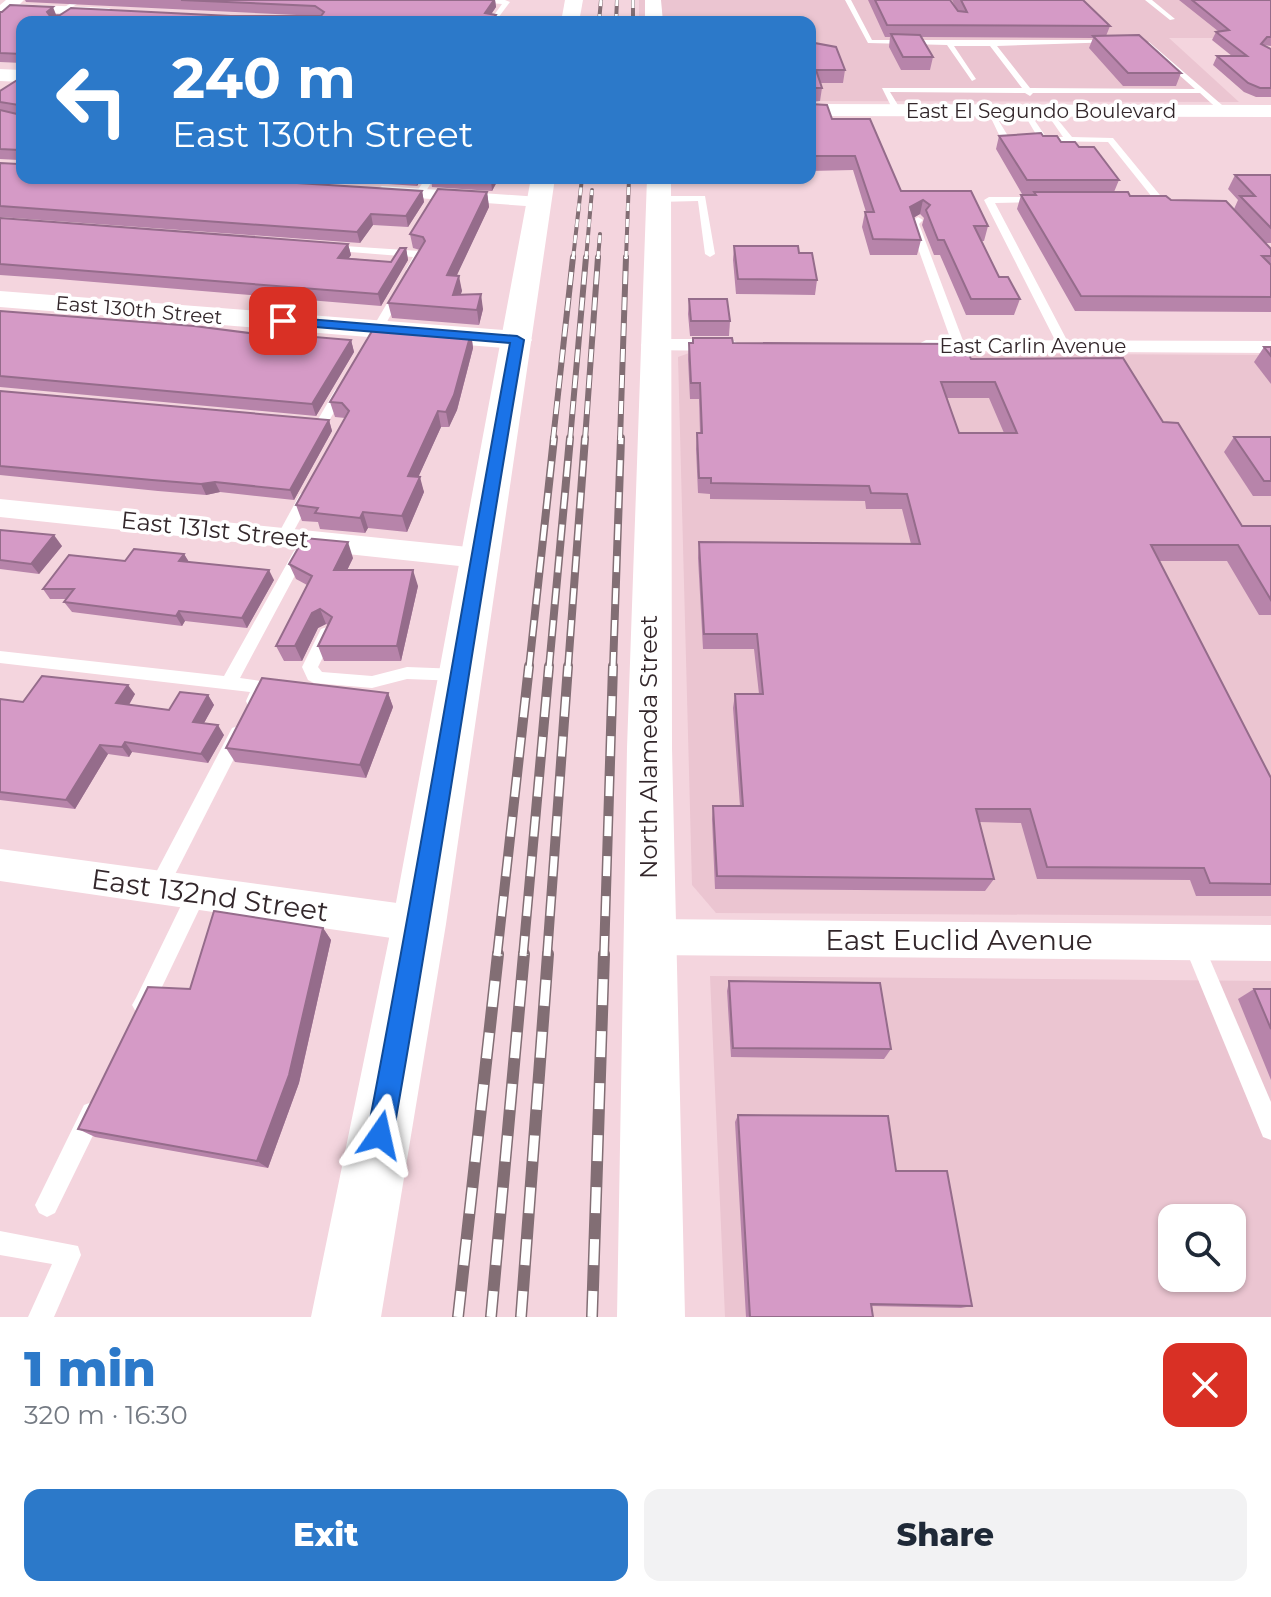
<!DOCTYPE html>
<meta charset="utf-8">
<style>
:root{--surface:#fff;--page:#f2f2f3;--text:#1f2937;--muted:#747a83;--accent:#2c79c9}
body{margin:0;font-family:Montserrat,sans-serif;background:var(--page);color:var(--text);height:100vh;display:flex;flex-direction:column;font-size:30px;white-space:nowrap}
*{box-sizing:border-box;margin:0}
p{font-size:26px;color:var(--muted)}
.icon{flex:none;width:44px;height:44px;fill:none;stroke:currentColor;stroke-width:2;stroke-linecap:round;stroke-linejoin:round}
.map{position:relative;height:1317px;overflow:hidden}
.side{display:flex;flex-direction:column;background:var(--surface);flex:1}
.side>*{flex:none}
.banner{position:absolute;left:16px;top:16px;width:800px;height:168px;border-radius:16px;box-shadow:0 2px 6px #0004;background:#2c79c9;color:#fff;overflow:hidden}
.controls{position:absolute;left:1158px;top:1204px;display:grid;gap:16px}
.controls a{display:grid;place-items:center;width:88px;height:88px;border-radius:16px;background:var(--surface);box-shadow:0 2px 6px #0004;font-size:40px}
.pin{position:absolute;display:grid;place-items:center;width:68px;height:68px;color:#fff;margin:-34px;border-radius:16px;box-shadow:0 4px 12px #0006}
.me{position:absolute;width:88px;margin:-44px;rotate:11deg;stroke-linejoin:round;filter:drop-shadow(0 0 6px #0008)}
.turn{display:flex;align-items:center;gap:28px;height:168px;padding:0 24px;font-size:36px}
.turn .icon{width:104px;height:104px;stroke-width:2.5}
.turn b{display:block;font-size:56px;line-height:68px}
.round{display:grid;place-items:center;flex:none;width:84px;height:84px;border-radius:16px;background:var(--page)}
.headline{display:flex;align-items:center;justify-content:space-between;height:136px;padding:0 24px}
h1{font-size:48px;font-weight:800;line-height:60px;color:var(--accent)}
.primary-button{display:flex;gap:16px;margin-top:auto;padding:16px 24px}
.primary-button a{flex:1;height:92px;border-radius:16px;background:var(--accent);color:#fff;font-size:32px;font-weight:800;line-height:92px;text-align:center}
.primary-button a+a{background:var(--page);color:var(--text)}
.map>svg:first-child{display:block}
.built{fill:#ebc5d1;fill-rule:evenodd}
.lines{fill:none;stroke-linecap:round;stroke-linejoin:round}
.lane{fill:#fff;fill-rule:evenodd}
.street{fill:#fff;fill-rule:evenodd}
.secondary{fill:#fff;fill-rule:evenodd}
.primary{fill:#fff;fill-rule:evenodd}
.rail-far4-casing{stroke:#826e74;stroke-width:4}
.rail-far3-casing{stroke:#826e74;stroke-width:6}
.rail-far2-casing{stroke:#826e74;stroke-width:8}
.rail-far1-casing{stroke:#826e74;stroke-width:10}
.rail-casing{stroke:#826e74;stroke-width:12}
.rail-far4{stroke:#fff;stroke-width:3;stroke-dasharray:8;stroke-linecap:butt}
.rail-far3{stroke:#fff;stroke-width:4;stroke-dasharray:13;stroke-linecap:butt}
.rail-far2{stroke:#fff;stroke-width:5;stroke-dasharray:16;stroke-linecap:butt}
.rail-far1{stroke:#fff;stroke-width:7;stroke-dasharray:20;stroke-linecap:butt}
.rail{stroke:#fff;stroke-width:9;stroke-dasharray:26;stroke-linecap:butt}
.wall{fill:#b784aa;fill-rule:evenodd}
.shaded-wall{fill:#956c8b}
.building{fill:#d59ac6;stroke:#956c8b;stroke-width:2;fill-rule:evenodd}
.route{fill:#1a73e8;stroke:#114b97;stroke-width:2}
.labels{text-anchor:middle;stroke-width:7;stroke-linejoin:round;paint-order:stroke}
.far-street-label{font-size:20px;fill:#33272b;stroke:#fff}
.street-label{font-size:24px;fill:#33272b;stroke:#fff}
.near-street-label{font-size:28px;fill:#33272b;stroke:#fff}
</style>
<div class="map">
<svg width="1271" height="1317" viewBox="0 0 1271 1317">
<rect width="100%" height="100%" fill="#f4d5de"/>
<!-- built -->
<g class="built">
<path d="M639,0H1271V38H1169L1239,102L810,101V22H639Z"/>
<path d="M692,352L1271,355V916L716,913L692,885L678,357Z"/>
<path d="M710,976L1271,981V1317H725ZM1172,1218H1232V1278H1172Z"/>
</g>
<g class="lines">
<!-- lane -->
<g class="lane">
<path d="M76,0H84L65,11L60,10Z"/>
<path d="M450,0H505L510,2L495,22H489L502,4Z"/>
<path d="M845,0H851L872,40H1112L1116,42L997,46L1030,88L1195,89L1143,43L1149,42L1229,111L1222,113L1200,93H1033L1030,96L1025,93L890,92L901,110L894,112L882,88H1022L990,46H954L976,79L972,81L947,45L868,43Z"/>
<path d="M1145,0H1152L1175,19L1170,20Z"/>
<path d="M1021,109H1027L1046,137H1063L1045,111L1049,109L1072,137L1113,138L1164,200L1159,203L1140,202V198L1152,197L1108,142L1040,141Z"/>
<path d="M991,118H997L1008,136L1025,139L1021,142L1002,141Z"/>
<path d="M426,178H434L423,196H417L415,194Z"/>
<path d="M705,196L715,254L710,257L705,254L698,201L658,202L653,199L658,196Z"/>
<path d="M1039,197L1042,198V202L995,203L1070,346L1064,349L1058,346L984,200L989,197Z"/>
<path d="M918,217L923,220L919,224L965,346L963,348L953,346L909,223Z"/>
<path d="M329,245L420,251L425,254L415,272L411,273L406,270L413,257L325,250V246Z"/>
<path d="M396,288L405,290L376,341H368L366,339Z"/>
<path d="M341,386L347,390L326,426L322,427L318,426L316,423L335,390Z"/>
<path d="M307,490L314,494L290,538L288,541H278L276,538L300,494Z"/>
<path d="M301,546L308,551L240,678L267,682L269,687L260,706H248L246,701L250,692L0,663V651L224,676L294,551Z"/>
<path d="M327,627L335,633L318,667L322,672L372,676L407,667L459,669L465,670L467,675L465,680L459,681L407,679L372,688L314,683L308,680L302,667L321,629Z"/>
<path d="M238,726L244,728L247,733L165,894L158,897L151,894L148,888L151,882L232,728Z"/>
<path d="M197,884L204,887L207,893L150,1012L143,1016L136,1012L132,1005L136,998L190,887Z"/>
<path d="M1193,933L1200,936L1271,1102V1140L1263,1137L1183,943L1186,936Z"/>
<path d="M92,1102L100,1105L103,1113L100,1121L55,1213L47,1217L39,1213L35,1205L39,1197L84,1105Z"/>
<path d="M0,1231L78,1246L81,1255L54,1317H28L52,1264L0,1255Z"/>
</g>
<!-- street -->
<g class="street">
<path d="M13,4L109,8L115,12L109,16L9,11L7,8Z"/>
<path d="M382,186L540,197L549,202L540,207L376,195L373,191Z"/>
<path d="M652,339H730L741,345L730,351L644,350L641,345L644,340Z"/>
<path d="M926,340L1271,341V353L918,351L915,346Z"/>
<path d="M0,499L478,548L488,551L492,558L488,565L478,568L0,517Z"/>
<path d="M0,849L419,906L432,911L438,924L432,937L419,942L0,881Z"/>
<path d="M648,919L1271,925V961L648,955L635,950L629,937L635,924Z"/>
</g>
<!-- secondary -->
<g class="secondary">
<path d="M6,0H24L6,18L0,19V5Z"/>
<path d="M645,0H661L663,22H645Z"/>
<path d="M0,69L22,70V82L0,81Z"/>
<path d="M810,104L1271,105V117L810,116Z"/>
<path d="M647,178H671L672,748L685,1317H617L627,748Z"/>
<path d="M0,291L517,331L528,334L532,340L528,346L517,349L0,307Z"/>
</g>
<!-- primary -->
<g class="primary">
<path d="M565,0H583L579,22H561Z"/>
<path d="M531,178H555L446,924L381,1317H311L392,924Z"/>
</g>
<defs>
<g id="rail-far4">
<path d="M633,0V22"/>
<path d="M599,22L601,0"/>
<path d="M616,22L617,0"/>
<path d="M573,259L582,178"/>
<path d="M586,259L592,190"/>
<path d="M598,259L600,234"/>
<path d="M626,259L629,178"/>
</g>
<g id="rail-far3">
<path d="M553,440L573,257"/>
<path d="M570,440L586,257"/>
<path d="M585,440L598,257"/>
<path d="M620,440L626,257"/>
</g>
<g id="rail-far2">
<path d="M529,668L554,438"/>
<path d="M549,668L570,438"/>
<path d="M568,668L585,438"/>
<path d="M613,668L621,438"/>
</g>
<g id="rail-far1">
<path d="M497,956L529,666"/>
<path d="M523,956L549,666"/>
<path d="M547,956L568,666"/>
<path d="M604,956L613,666"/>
</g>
<g id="rail">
<path d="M458,1317L498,954"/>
<path d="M491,1317L524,954"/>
<path d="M521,1317L548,954"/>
<path d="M592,1317L604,954"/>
</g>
</defs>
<!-- rail-far4 casing -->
<use href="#rail-far4" class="rail-far4-casing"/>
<!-- rail-far3 casing -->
<use href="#rail-far3" class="rail-far3-casing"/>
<!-- rail-far2 casing -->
<use href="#rail-far2" class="rail-far2-casing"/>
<!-- rail-far1 casing -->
<use href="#rail-far1" class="rail-far1-casing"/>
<!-- rail casing -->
<use href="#rail" class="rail-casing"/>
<!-- rail-far4 -->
<use href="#rail-far4" class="rail-far4"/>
<!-- rail-far3 -->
<use href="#rail-far3" class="rail-far3"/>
<!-- rail-far2 -->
<use href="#rail-far2" class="rail-far2"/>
<!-- rail-far1 -->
<use href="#rail-far1" class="rail-far1"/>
<!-- rail -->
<use href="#rail" class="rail"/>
</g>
<!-- wall -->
<g class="wall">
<path d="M25,0H495L496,7L491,14L22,22V63L0,62V12L57,15L318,16L26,2Z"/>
<path d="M868,0H950L957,10L952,0H1083L1110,26L1106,36L1181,73L1176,86H1123L1089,48L1093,38L922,37L933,57L930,70H901L889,47L890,37H885Z"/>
<path d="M1179,0H1271V46L1263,45L1271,49V97H1256L1244,92L1213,65L1217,56H1232L1212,40L1216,32L1218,31Z"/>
<path d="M810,29L815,43L845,70L843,83H821L822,88L820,101L810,102Z"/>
<path d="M22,77V178L422,191L424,202L408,227L373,225L360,243L0,217V163L18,164L19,160L0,159V91Z"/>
<path d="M810,104L832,119L901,191L988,226L984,241H981L999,277L1020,299L1014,315H966L940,255H934L922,225L924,218L920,214L913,218L921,240L917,255H870L862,227L865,212H866L853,170L810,171Z"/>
<path d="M999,136H1043L1079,147L1119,180L1114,192L1130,196L1171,200L1234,209L1238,200L1228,189L1235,175H1271V243H1265L1271,249V312L1075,311L1017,209L1021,195H1033V194H1022L996,149Z"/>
<path d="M301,178H422L417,186Z"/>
<path d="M431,178H499L492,191L432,187Z"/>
<path d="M487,192L489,207L456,276L462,291L460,295L483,309L479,325L392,318L388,303L420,250L413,248L410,234Z"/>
<path d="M0,218L348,244L351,255L349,258L391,262L406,248L408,260L381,306L58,279L0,275Z"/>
<path d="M734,246L799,253L817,280L815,295L736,294L733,260Z"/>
<path d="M689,299L730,321L729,336H690L688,314Z"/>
<path d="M0,311L312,341L351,340L354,352L316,416L0,387Z"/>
<path d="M471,333L473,348L457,410L449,427H441L418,477L424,492L407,532L368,528L365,533L320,529L318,522L302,521L296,505L345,418L335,417L330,402Z"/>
<path d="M693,338L733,343L971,359L1163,422L1242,526H1271V615H1259L1227,561H1159L1271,778V896H1196L1190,880L1037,879L1021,823L979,822L994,879L985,891L715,889L712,819L713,806H740L733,708L735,694H759L754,649H703L698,558L699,542L911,544L902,509H866L865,501L710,499V494L698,493L696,449L697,433H700L699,399H690L688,359L689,343H692ZM946,398H989L1004,433H959Z"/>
<path d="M1264,347H1271V384L1254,362Z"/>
<path d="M0,391L329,420L332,431L294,500L220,492L206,495L158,491L0,475Z"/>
<path d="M1234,437H1271V496H1253L1224,452Z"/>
<path d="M0,530L62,546L39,574L0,569Z"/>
<path d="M184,554L189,562L274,580L247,628L185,621L182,626L72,612L64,602L66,599H50L43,589L125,561Z"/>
<path d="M353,558L347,570L418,586L401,661H324L318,646L328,625L326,624L318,628L302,661H284L276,646L307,585L296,579L289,564Z"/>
<path d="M388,693L393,707L366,778L235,762L226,748Z"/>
<path d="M135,694L129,705L169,710L208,695L214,705L204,723L224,735L208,763L132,752L129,757L108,754L75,809L0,800V699L23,702Z"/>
<path d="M323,928L331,940L299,1083L268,1168L95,1137L78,1129L190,989Z"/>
<path d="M729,981L891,1049L884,1059L731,1057L727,991Z"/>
<path d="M1254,989H1271V1080L1238,999Z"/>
<path d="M738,1115L896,1171L972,1306L961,1308L872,1306L873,1317H746L735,1122Z"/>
</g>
<!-- shaded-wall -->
<g class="shaded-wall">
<path d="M494,0H495L496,7L486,22L485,13Z"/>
<path d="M53,7L57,17L51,22L47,12Z"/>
<path d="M416,178H422L417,186Z"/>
<path d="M492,178H499L492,191L491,180Z"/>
<path d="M422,191L424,202L408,227L406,216Z"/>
<path d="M487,192L489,207L450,290L447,275Z"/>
<path d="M923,200L920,214L906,222L910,207Z"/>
<path d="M371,214L373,225L360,243L357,232Z"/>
<path d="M348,244L351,255L341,269L338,258Z"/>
<path d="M406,248L408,260L381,306L378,294Z"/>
<path d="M459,276L462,291L455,310L453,295Z"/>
<path d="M481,294L483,309L479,325L477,310Z"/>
<path d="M471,333L473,348L457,410L449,427L446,412Z"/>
<path d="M351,340L354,352L316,416L312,404Z"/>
<path d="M438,411L441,427L412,491L408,476Z"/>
<path d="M329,420L332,431L294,500L290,490Z"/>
<path d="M420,477L424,492L407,532L402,516Z"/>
<path d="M215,482L220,492L206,495L201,484Z"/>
<path d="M363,512L368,528L365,533L360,518Z"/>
<path d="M54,535L62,546L39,574L31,564Z"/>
<path d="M348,542L353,558L340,585L334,570Z"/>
<path d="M184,554L190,564L179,561Z"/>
<path d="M269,570L274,580L247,628L242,618Z"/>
<path d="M413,570L418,586L401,661L397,646Z"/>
<path d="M320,609L326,624L318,628L302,661L295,646L312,613Z"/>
<path d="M179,611L185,621L182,626L176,616Z"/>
<path d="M128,685L135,694L124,713L116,703Z"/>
<path d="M388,693L393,707L366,778L360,765Z"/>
<path d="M208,695L214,705L199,732L193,722Z"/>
<path d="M218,725L224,735L208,763L201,754Z"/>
<path d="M125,742L132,752L129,757L122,747Z"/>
<path d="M100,745L108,754L75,809L66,800Z"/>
<path d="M323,928L331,940L299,1083L268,1168L257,1161Z"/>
</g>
<!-- building -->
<g class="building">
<path d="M181,0H494L485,13L496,15L491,22H22V54L0,53V12H2L10,5L53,7L47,12L50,16L60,15L71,8L231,16H321L324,12L315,6Z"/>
<path d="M875,0H950L958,11L967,12L961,0H1083L1110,26L887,25Z"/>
<path d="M1192,0H1271V37H1267L1261,44L1271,49V88H1260L1248,83L1217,56H1247L1216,32L1229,30Z"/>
<path d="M774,19L775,22H674V20Z"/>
<path d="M810,29L815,43L836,47L845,70H816L822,88H810Z"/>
<path d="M891,34L920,35L933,57H903Z"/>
<path d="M1139,35L1181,73H1128L1093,36Z"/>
<path d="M22,77V178H221L422,191L406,216L371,214L357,232L0,206V163L18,164L19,150L0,149V110L17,114L19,105L0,102V91Z"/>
<path d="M810,104L827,105L832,119H870L901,191H971L988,226H974L999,277H1008L1020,299H971L944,240H938L926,210L930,205L923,200L910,207L921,240L873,239L865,212H874L855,156H810Z"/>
<path d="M1041,133L1043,136H1057L1061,142H1075L1079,147H1094L1119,180H1027L999,136Z"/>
<path d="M1235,175H1271V228L1240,196H1255Z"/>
<path d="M464,178H492L491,180Z"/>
<path d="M438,189L487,192L447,275L459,276L453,295L481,294L477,310L388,303L425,241L423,237L410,234Z"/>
<path d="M1034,192H1128L1130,196H1166L1171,200L1226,201L1271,249V256H1262L1271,265V297L1081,296L1021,195H1036Z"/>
<path d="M0,218L348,244L338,258L391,262L400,248H406L378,294L0,264Z"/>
<path d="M734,246H798L799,253H812L817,280L738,279Z"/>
<path d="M689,299H727L730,321H691Z"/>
<path d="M0,311L194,326L312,341L315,337L351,340L312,404L0,376Z"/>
<path d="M375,326L471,333L454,395L446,412L438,411L408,476L420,477L402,516L363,512L360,518L315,513L318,508L296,505L349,411L342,403L330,402Z"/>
<path d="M693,338H732L733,343L965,344L971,359L1123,358L1163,422L1178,423L1242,526H1271V600L1238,545H1151L1271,778V884L1210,883L1204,868L1047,867L1030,809H976L994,879L717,876L713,806H743L735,694H763L757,634H704L699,542L920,544L907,494L871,493L869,486L711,483V478H699L697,433H702L700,383H691L689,343H693ZM941,382H995L1017,433H959Z"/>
<path d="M1264,347H1271V356Z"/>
<path d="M0,391L329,420L290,490L215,482L201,484L152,480L0,466Z"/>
<path d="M1234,437H1271V481H1264Z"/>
<path d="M0,530L54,535L31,564L0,560Z"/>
<path d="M304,538L348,542L334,570H413L397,646H318L332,617L320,609L312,613L295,646H276L312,576L289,564Z"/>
<path d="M134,549L184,554L179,561L269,570L242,618L179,611L176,616L64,602L74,589H43L69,555L125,561Z"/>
<path d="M42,676L128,685L116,703L169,710L180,692L208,695L193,722L218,725L201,754L125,742L122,747L100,745L66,800L0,792V699L23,702Z"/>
<path d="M262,678L388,693L360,765L226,748Z"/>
<path d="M214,911L323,928L289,1075L257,1161L78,1129L148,987L190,989Z"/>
<path d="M729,981L880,983L891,1049L733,1048Z"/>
<path d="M1254,989H1271V1029Z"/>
<path d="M738,1115L888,1116L896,1171H947L972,1306L871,1304L873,1317H750Z"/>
</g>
<!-- route -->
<path class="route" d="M283,317L517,336L524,340C478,605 440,871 393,1135L389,1145L380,1148L371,1145L367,1135C418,872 461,607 510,343L279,324L277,321Z"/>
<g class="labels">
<!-- far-street labels -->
<g class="far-street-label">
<text x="1041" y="118">East El Segundo Boulevard</text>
<text transform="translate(139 310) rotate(5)" y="7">East 130th Street</text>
<text x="1033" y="353">East Carlin Avenue</text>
</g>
<!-- street labels -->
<g class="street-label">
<text transform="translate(215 530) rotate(6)" y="8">East 131st Street</text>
<text transform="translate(649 747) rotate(-90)" y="8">North Alameda Street</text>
</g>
<!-- near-street labels -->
<g class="near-street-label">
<text transform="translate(210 895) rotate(8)" y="10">East 132nd Street</text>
<text x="959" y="950">East Euclid Avenue</text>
</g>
</g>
</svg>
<div class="controls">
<a><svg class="icon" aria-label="search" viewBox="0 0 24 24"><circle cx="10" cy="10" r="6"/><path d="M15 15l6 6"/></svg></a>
</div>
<div class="pin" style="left:283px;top:321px;background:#d93025"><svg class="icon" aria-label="arrive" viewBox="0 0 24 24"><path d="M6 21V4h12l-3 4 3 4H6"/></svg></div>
<svg class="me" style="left:380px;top:1135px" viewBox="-20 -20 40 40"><path d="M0-17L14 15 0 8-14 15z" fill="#1a73e8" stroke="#fff" stroke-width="4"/></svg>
<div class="banner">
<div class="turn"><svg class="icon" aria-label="left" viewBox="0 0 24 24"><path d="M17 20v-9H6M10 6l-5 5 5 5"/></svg><div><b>240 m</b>East 130th Street</div></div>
</div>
</div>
<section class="side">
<div class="headline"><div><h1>1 min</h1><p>320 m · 16:30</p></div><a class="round" style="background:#d93025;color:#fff"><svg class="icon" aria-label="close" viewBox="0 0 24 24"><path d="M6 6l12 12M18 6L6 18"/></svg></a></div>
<div class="primary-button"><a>Exit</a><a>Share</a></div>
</section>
